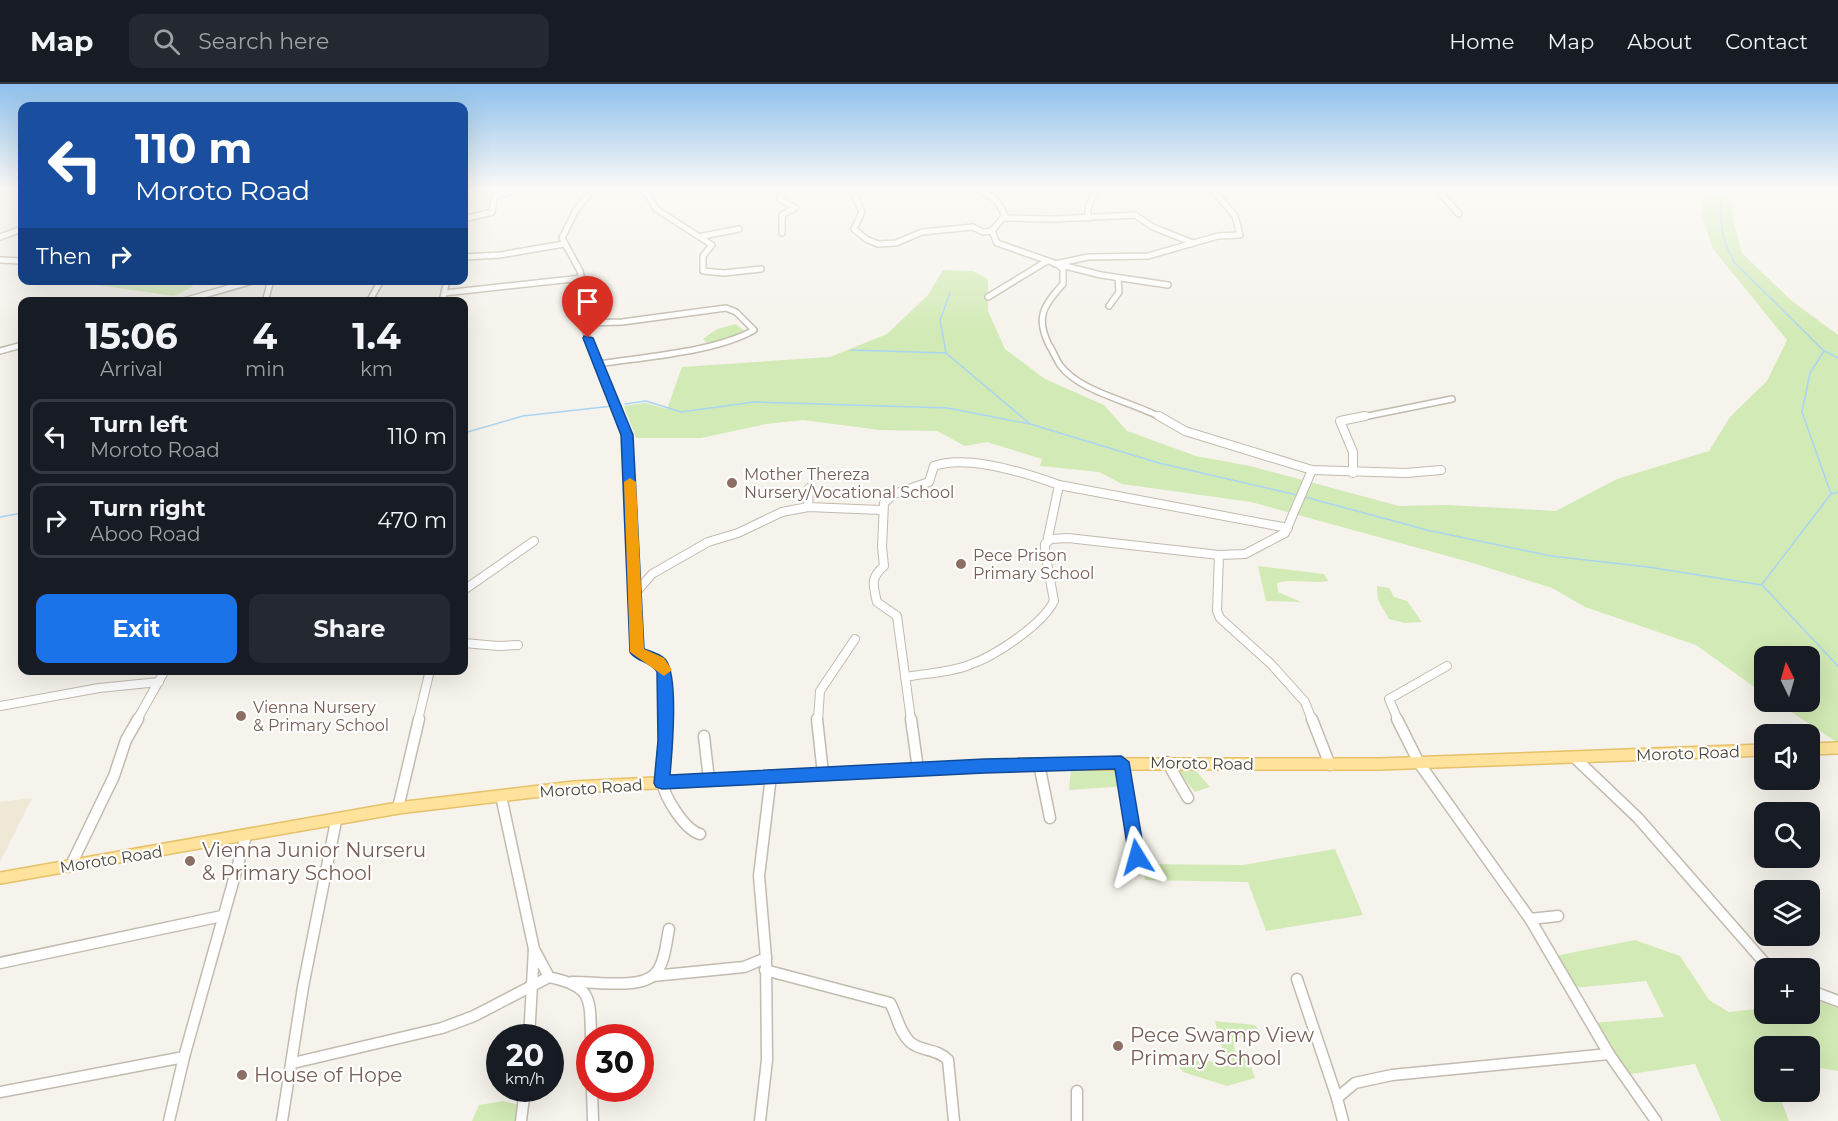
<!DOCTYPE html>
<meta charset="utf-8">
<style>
:root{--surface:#171b24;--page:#242831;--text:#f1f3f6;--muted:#9ea1a6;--line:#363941;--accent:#1a73e8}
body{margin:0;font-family:Montserrat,sans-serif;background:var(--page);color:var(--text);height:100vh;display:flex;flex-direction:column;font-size:22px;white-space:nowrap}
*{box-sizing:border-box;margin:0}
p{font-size:20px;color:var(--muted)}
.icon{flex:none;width:33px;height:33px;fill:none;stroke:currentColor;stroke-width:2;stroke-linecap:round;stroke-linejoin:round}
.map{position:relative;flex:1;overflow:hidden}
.panel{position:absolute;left:18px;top:213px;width:450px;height:378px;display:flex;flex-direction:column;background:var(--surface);border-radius:12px;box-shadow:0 6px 24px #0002}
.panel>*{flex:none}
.guide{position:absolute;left:18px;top:18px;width:450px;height:183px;border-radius:12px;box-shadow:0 6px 24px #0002;background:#1a4fa0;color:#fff;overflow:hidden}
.needle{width:39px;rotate:355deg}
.tools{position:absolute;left:1754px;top:562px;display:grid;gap:12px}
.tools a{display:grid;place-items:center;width:66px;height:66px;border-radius:12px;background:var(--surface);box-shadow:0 6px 24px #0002;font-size:30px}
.speed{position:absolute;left:486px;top:940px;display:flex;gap:12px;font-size:30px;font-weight:700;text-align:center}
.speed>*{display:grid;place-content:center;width:78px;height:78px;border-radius:50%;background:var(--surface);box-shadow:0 6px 24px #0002;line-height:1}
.speed small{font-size:15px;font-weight:400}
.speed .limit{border:9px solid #d22;background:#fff;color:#111}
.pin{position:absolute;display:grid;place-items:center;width:51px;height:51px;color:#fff;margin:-62px -26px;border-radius:50% 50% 50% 0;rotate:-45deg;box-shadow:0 0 6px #0007}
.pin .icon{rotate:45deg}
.me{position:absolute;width:66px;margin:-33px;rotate:352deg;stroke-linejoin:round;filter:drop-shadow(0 0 4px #0008)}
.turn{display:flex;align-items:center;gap:21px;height:126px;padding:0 18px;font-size:27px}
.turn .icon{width:78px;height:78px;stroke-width:2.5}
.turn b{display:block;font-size:42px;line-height:51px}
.then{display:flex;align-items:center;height:57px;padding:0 18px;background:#0003;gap:12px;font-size:22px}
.eta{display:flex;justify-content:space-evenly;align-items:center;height:102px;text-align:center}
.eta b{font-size:36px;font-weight:700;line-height:42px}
.primary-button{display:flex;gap:12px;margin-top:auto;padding:12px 18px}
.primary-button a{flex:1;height:69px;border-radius:12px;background:var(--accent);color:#fff;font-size:24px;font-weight:700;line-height:69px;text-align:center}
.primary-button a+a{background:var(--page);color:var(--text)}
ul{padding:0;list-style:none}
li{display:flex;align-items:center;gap:18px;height:75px;margin:0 12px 9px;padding:0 6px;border:3px solid var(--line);border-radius:12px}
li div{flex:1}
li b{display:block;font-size:22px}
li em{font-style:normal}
header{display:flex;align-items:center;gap:36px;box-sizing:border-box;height:84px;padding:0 30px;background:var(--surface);border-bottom:2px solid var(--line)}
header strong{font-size:28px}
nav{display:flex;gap:33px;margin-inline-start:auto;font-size:21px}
.search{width:420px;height:54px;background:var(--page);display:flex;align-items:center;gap:15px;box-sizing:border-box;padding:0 21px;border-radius:12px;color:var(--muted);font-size:22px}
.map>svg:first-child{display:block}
.education{fill:#efe8d6}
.green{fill:#d2eab5}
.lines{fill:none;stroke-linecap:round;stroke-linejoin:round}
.stream{stroke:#a9d4f2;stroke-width:1.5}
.minor-far2-casing{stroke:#c2bbae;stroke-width:8}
.minor-far1-casing{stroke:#c2bbae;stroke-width:10}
.minor-casing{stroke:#c2bbae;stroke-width:13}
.major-casing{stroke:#e6c16a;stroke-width:14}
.minor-far2{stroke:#fff;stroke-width:5}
.minor-far1{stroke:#fff;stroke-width:8}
.minor{stroke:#fff;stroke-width:10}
.major{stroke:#ffe39c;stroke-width:11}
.route{fill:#1a73e8;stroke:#114b97;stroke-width:1.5}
.slow{fill:#f59e0b}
.education-dot{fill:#8d6e63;stroke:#fff;stroke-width:2}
.labels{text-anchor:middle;stroke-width:4.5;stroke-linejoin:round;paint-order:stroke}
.education-label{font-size:16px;fill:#785e54;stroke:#fff;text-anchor:start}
.street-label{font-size:16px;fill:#4b4439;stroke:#fff}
.near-education-label{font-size:20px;fill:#785e54;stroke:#fff;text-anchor:start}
</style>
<header>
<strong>Map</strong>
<div class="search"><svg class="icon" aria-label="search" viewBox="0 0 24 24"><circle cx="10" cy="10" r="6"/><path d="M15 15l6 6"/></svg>Search here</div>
<nav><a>Home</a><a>Map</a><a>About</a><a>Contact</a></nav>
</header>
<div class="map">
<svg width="1838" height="1037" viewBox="0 0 1838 1037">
<rect width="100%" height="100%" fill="#f6f3ec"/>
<!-- education -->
<path class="education" d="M32,714L0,778V718Z"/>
<!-- green -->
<g class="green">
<path d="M1718,108L1731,115L1733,135L1742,169L1792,217L1838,251V659L1776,618H1809V573H1764V610L1696,561L1585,523L1552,504L1473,479L1251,418L1122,400L1099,388L1040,382L1042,375L987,358L965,362L937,347L880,346L803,336L766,340L701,354H636L624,322L645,319L667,325L682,283L830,273L887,250L928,211L943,186L973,187L988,195V227L1005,265L1045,295L1104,321L1127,347L1196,372L1250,382L1399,422L1446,421L1556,427L1617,395L1709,367L1730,333L1767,297L1787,256L1713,165L1701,130L1705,112Z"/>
<path d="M92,196H195V197L192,203L174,212L90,200Z"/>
<path d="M736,240L747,249L711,263L703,255L717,245Z"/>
<path d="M1258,482L1324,490L1328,497C1311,500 1294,494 1277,499L1278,508L1301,518L1266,517Z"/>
<path d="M1377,502L1389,504L1394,513L1407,517L1422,538L1405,539L1389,535L1378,516Z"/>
<path d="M1190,680L1210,703L1195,708L1173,681Z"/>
<path d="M1112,682L1127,702L1069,706L1071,685Z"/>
<path d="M1335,765L1363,831L1266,847L1248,798L1145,796L1143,780L1243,781Z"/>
<path d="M1635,856L1680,872L1709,916L1729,928L1764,924V930H1809V919L1832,916L1838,919V987L1809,982V963H1764V1008H1778L1789,1037H1721L1695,980L1625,991L1593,939L1664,933L1646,897L1573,904L1555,872Z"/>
<path d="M1215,937L1255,941L1262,950L1233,955L1235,968L1246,969L1255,994L1227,1002L1183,988L1179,982L1202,975L1227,982Z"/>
<path d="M503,1017L520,1021L517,1037H472L479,1021Z"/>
</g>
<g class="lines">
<!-- stream -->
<g class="stream">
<path d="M1721,117C1720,142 1722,157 1735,179L1824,267L1810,289L1802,328L1831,410"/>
<path d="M851,266L946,269L1029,339"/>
<path d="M1825,267L1838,274"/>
<path d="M946,269L940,236L950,209"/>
<path d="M625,320L646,317L681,328L754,318L948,324L1030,340L1159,379L1297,411"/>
<path d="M464,349L523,332L613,322"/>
<path d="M1305,413L1427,446L1551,472L1648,483L1762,501L1838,582"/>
<path d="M0,433L22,429"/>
<path d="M1762,500L1831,410L1838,408"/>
</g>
<defs>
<g id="minor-far2">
<path d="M593,105L576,126L562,154L580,187L585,208L586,249L620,334"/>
<path d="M637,105L647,109L656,125L712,161L703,172V187L724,189L761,185"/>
<path d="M782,105L780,115L795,124L782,131V149"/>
<path d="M852,105L862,128L854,145L866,155L878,160L896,159L922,148L973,143L983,148L992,147"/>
<path d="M978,105L996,116L1005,131L992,147L997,159L1057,180L1063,185V200C1044,221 1035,233 1049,261C1053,267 1056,275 1060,281C1079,308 1133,318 1162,334"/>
<path d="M1437,105L1459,130"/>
<path d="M0,107L5,105"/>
<path d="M1005,134L1054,135L1135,131L1153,143L1193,159"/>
<path d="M1088,134V124L1096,105"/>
<path d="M464,135L492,128L495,112L522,105"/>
<path d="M703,152L739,145"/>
<path d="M0,153L22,145"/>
<path d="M464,173L500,171L564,160"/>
<path d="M0,176L22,177"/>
<path d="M1055,180L1088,173L1148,172L1218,152L1240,151L1235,132L1212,105"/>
<path d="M1057,180L1101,191L1168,201"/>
<path d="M444,209L582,194"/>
<path d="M988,213L1047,177"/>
<path d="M180,218L256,196"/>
<path d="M265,218L271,196"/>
<path d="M369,218L381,196"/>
<path d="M442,218L447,196"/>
<path d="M1109,222L1119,208L1118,194"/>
<path d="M585,239L622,238L726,224L736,228L754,246C716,268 643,273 599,280"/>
<path d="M0,267L22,261"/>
<path d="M1358,334L1452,315"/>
</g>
<g id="minor-far1">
<path d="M619,332L627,351L637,568L659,578L665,587L666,636"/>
<path d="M1159,332L1185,347L1312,386L1406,389L1441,386"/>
<path d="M1312,386L1285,449L1245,470L1219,471L1217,527L1220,534L1271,580L1305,618L1312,636"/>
<path d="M1353,389V368L1340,337L1365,332"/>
<path d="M1059,401L1288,444"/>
<path d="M808,423L809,404"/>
<path d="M464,506L534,457"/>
<path d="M633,512L652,490L708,458L738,449L782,428L808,423L881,426"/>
<path d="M464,559L498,562L518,561"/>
<path d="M905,593C926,589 949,589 969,581C995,572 1042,541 1054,517L1045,468V460L1051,455L1068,454L1219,471"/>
<path d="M0,622L99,604L159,598"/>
<path d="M137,636L165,586"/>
<path d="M418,636L430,586"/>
<path d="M818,636L820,607L855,555"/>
<path d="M911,636L897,532L877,518C873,501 870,494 884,482L882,463L884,419L894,410L929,398L934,382C968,370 1026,389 1059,401L1047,458"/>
<path d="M1398,636L1389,615L1447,582"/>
</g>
<g id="minor">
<path d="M666,635C666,653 660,682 662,697C664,713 685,746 700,750"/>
<path d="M817,635L823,690"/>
<path d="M911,635L918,685"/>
<path d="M1312,635L1330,681"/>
<path d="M704,652L709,696"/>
<path d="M1574,673L1638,734L1770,885"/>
<path d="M1121,678L1137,773"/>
<path d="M1167,678L1188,714"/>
<path d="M1039,680L1050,734"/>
<path d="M501,712L534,865L549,893C592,903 590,912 591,954"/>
<path d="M398,724L419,635"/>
<path d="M71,781L114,692L126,656L138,635"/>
<path d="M1530,835L1558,832"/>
<path d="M0,879L222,832"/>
<path d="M765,886L890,919C897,931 899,948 910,958C921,968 937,964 948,976L954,1037"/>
<path d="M653,892L744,883L766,874"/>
<path d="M1297,895L1337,1014"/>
<path d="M572,898C593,897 640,906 655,890C665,879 666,859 669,845"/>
<path d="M1809,906L1838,917"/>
<path d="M529,954L534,865"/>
<path d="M1609,970L1656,1037"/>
<path d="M293,979L442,944L474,932L549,893"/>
<path d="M592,1005L593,1037"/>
<path d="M1077,1007V1037"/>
<path d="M0,1008L184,973L246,752"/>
<path d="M169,1037L184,973"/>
<path d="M282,1037L303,903L336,737"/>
<path d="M521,1037L525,1005"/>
<path d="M760,1037L767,976L766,874L759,792L771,692"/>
<path d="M1343,1037L1337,1014L1355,999L1392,991L1609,970L1530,835L1419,679L1397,635"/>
</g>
<g id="major">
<path d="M1809,665L1838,664"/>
<path d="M0,794L398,724L574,703L1029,680H1379L1764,666"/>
</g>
</defs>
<!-- minor-far2 casing -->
<use href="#minor-far2" class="minor-far2-casing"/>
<!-- minor-far1 casing -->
<use href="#minor-far1" class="minor-far1-casing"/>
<!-- minor casing -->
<use href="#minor" class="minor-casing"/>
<!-- major casing -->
<use href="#major" class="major-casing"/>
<!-- minor-far2 -->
<use href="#minor-far2" class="minor-far2"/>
<!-- minor-far1 -->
<use href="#minor-far1" class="minor-far1"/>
<!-- minor -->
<use href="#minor" class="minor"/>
<!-- major -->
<use href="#major" class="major"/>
</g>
<!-- sky -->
<linearGradient id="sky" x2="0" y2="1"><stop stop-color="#8fc1ec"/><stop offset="0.42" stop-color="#fbfaf6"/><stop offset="1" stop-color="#fbfaf6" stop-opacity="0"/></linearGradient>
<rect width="1838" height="250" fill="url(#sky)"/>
<!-- route -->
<path class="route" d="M584,252L593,254L633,351L644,565C650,567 660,570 665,575C679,590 672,669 670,691L984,675L1121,672L1129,678L1145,773L1143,779L1137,781L1131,779L1129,773L1115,685L984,689L662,705L656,703L654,699L658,657L657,588C651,577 636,578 630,568L621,351L583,254Z"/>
<!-- slow -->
<path class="slow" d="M630,394L636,398L644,565L664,574L672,586L664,592L630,568L624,398Z"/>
<!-- markers -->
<g class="education-dot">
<circle cx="732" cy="399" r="6"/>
<circle cx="961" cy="480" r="6"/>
<circle cx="241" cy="632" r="6"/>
<circle cx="190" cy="777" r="6"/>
<circle cx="1118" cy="962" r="6"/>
<circle cx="242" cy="991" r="6"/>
</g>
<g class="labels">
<!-- education labels -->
<g class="education-label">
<text x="744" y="396">Mother Thereza<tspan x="744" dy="18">Nursery/Vocational School</tspan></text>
<text x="973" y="477">Pece Prison<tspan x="973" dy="18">Primary School</tspan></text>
<text x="253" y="629">Vienna Nursery<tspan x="253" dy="18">&amp; Primary School</tspan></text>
</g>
<!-- street labels -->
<g class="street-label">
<text transform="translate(1688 669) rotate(-2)" y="6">Moroto Road</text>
<text transform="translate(1202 679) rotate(1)" y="6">Moroto Road</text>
<text transform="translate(591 704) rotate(-4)" y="6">Moroto Road</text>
<text transform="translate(111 775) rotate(-9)" y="6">Moroto Road</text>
</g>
<!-- near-education labels -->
<g class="near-education-label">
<text x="202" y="773">Vienna Junior Nurseru<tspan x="202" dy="23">&amp; Primary School</tspan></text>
<text x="1130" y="958">Pece Swamp View<tspan x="1130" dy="23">Primary School</tspan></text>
<text x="254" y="998">House of Hope</text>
</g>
</g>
</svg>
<div class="tools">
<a><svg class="needle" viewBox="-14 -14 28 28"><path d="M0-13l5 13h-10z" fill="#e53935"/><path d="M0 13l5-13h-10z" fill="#9ea1a6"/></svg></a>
<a><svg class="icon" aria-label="sound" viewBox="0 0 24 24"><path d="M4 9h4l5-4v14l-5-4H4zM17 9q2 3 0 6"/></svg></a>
<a><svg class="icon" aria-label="search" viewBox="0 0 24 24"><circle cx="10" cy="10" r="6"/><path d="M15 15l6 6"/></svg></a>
<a><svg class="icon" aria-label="layers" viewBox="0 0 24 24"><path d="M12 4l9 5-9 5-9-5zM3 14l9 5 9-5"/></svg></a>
<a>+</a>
<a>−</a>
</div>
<div class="speed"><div>20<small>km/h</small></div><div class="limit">30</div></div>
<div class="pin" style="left:588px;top:254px;background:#d93025"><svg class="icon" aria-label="arrive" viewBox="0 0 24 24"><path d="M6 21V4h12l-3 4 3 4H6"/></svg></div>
<svg class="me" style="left:1137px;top:773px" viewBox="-20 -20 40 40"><path d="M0-17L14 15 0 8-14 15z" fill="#1a73e8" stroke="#fff" stroke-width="4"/></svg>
<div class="guide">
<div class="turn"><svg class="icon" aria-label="left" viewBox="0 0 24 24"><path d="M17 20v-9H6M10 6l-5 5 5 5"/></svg><div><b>110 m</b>Moroto Road</div></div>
<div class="then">Then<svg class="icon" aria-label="right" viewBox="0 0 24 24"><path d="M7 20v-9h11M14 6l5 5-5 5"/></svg></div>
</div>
<section class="panel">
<div class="eta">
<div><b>15:06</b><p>Arrival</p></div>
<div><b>4</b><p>min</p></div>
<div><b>1.4</b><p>km</p></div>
</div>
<ul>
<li><svg class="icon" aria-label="left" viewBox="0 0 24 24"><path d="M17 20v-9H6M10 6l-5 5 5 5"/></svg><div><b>Turn left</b><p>Moroto Road</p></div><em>110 m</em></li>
<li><svg class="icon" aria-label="right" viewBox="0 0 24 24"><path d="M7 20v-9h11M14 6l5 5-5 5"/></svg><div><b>Turn right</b><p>Aboo Road</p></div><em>470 m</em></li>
</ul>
<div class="primary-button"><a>Exit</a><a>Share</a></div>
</section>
</div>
